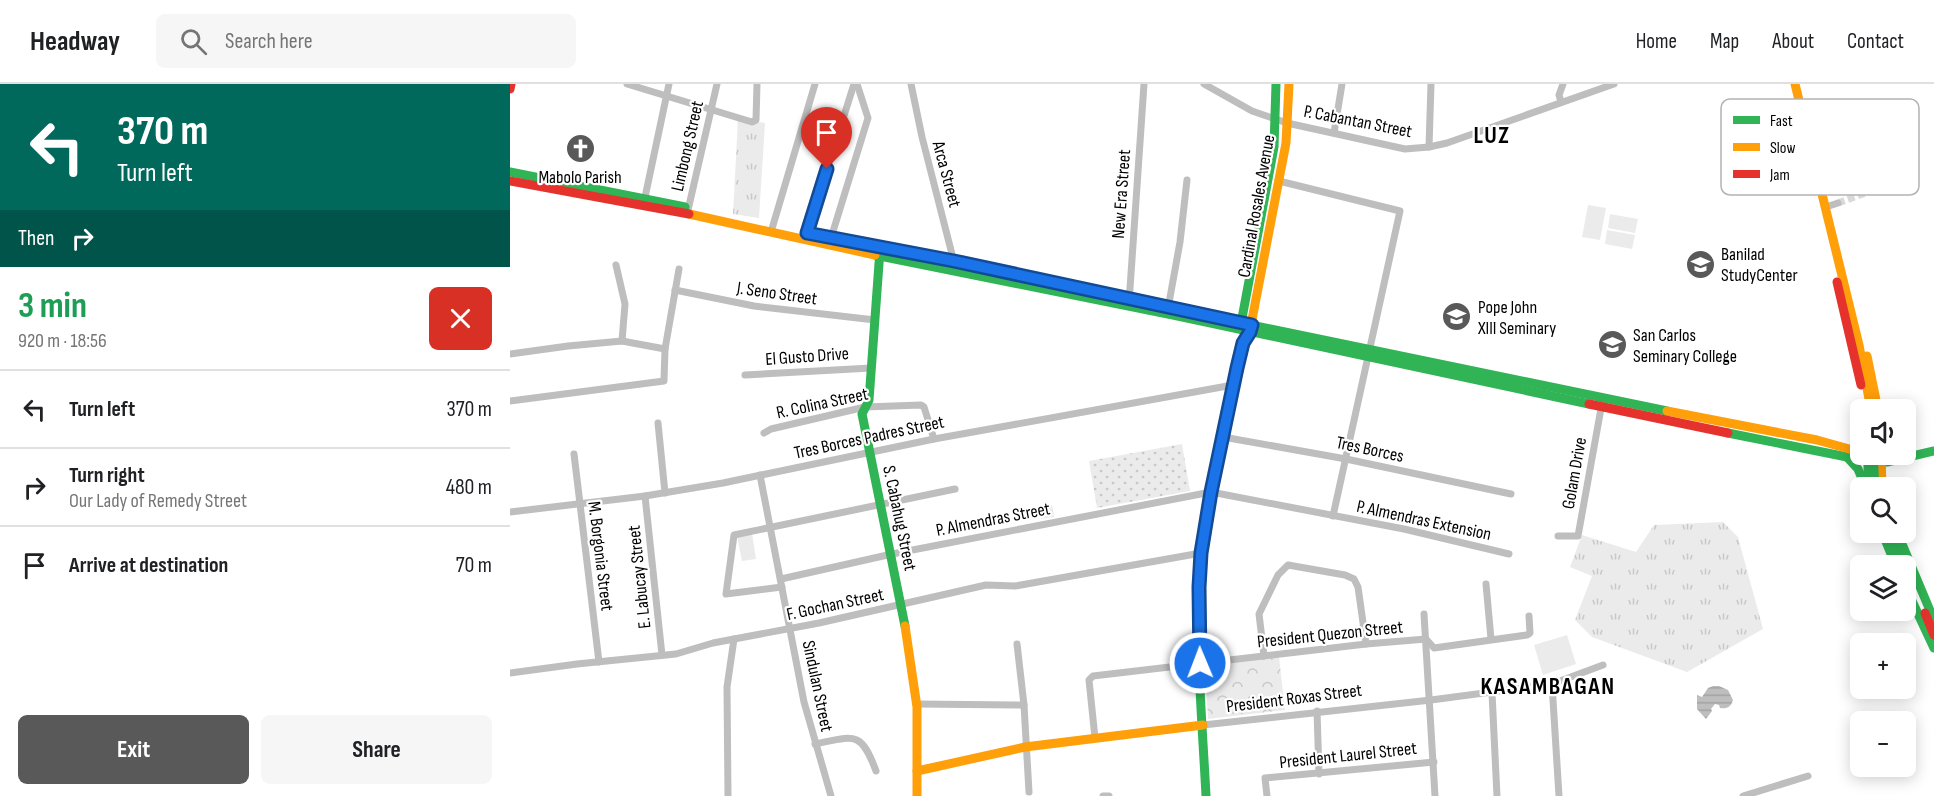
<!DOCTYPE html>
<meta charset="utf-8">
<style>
:root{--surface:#fff;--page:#f6f6f6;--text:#202124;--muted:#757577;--line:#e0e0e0;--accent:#595959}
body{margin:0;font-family:"Sofia Sans Condensed",sans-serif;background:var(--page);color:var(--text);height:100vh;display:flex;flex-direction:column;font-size:22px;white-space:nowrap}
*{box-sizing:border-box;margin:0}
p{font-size:20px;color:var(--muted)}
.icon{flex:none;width:33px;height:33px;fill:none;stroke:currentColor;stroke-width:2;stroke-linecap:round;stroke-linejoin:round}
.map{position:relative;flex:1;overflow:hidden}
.details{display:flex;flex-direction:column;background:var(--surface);width:510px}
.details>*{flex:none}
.banner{background:#00695c;color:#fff;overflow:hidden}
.fabs{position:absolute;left:1340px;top:315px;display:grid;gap:12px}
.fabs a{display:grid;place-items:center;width:66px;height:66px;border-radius:9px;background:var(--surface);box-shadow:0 3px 15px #0003;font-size:30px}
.pin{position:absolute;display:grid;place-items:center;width:51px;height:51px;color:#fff;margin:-62px -26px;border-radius:50% 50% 50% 0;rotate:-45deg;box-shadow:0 0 6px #0007}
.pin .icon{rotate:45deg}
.me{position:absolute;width:66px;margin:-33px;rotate:359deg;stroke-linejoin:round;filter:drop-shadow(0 0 4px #0008)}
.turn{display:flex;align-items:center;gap:21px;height:126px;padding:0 18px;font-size:27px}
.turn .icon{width:78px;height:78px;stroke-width:2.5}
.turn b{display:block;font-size:42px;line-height:51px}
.then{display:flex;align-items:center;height:57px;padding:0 18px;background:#0003;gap:12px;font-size:22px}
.round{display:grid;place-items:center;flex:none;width:63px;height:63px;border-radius:9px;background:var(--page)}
.overview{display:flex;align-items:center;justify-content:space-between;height:102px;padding:0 18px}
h1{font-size:36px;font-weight:700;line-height:45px;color:#1e9e55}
.cta{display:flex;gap:12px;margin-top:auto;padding:12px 18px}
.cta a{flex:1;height:69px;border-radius:9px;background:var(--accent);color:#fff;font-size:24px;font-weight:700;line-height:69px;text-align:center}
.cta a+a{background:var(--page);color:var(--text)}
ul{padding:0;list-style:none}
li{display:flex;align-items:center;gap:18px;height:78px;padding:0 18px;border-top:2px solid var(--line)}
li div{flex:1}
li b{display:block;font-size:22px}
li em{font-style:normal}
header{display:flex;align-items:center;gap:36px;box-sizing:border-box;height:84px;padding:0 30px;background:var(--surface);border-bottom:2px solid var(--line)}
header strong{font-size:28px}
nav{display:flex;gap:33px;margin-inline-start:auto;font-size:21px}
.search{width:420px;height:54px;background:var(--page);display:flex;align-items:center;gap:15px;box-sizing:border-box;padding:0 21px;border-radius:9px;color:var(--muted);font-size:22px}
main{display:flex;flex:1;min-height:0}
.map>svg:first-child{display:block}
.grass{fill:url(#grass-tufts)}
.forest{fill:url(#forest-crowns)}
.garden{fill:url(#garden-dots)}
.pitch{fill:#ebebeb}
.water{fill:url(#water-rules)}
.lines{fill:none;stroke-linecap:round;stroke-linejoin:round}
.street-tunnel{stroke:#d9d9d9;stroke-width:7;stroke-dasharray:7 3.5;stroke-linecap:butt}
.street{stroke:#bebebe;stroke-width:7}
.fast{stroke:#30b455;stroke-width:9}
.slow{stroke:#ff9f0a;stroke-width:9}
.jam{stroke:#e5322d;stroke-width:9}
.fast-bridge{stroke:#30b455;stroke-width:9}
.route-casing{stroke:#114b97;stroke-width:15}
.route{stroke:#1a73e8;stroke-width:10}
.labels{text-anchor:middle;stroke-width:4.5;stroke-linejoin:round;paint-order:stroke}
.street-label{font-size:18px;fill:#000;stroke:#fff}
.poi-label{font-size:18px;fill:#000;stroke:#fff;text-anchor:start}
.district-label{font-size:24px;font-weight:bold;letter-spacing:1.5px;fill:#000;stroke:#fff}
.key{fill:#fff;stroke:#b2b2b2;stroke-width:1.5}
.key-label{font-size:16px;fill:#000}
</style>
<header>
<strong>Headway</strong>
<div class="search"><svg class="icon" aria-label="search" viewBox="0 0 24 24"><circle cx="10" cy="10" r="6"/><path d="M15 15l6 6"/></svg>Search here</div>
<nav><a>Home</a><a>Map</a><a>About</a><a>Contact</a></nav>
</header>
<main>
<section class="details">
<div class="banner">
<div class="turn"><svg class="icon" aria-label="left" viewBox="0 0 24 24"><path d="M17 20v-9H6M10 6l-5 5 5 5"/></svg><div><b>370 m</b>Turn left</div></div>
<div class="then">Then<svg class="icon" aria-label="right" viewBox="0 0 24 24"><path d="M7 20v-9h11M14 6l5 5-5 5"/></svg></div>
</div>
<div class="overview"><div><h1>3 min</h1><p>920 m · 18:56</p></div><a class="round" style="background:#d93025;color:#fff"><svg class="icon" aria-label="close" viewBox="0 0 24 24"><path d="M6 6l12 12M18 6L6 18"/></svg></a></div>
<ul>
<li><svg class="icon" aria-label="left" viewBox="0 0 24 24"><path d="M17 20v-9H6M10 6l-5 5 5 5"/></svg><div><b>Turn left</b></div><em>370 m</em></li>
<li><svg class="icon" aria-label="right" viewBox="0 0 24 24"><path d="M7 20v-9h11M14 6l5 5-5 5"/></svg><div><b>Turn right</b><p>Our Lady of Remedy Street</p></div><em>480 m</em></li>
<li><svg class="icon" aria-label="arrive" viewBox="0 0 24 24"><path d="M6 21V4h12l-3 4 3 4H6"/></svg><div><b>Arrive at destination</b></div><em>70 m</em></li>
</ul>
<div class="cta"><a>Exit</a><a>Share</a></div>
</section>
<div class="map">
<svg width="1424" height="712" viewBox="0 0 1424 712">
<defs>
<pattern id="grass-tufts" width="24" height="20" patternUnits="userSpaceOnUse" patternTransform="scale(1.5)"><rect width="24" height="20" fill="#ebebeb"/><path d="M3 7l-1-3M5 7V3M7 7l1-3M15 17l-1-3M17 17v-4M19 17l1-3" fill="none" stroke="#c8c8c8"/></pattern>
<pattern id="forest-crowns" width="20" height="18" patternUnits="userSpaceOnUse" patternTransform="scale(1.5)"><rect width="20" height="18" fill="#ebebeb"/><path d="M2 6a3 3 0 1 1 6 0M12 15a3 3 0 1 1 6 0" fill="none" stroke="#c8c8c8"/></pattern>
<pattern id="garden-dots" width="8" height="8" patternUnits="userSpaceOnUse" patternTransform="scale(1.5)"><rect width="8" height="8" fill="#ebebeb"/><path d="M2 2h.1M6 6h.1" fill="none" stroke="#c8c8c8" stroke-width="1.8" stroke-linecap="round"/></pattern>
<pattern id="water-rules" width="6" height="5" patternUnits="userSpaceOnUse" patternTransform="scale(1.5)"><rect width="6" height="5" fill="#bebebe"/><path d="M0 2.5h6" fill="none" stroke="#a2a2a2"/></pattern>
</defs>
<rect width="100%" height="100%" fill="#fff"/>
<!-- grass -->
<g class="grass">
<path d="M228,35L255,39L249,134L223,130Z"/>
<path d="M542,421L544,433L531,435L529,423Z"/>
<path d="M1213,438L1228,453L1253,545L1177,588L1082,553L1065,536L1082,492L1060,483L1072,451L1126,468L1144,441Z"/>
</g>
<!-- forest -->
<path class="forest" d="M769,573L775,626L698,635L695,582Z"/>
<!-- garden -->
<path class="garden" d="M672,360L680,407L587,424L579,377Z"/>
<!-- pitch -->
<g class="pitch">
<path d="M1078,121L1096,124L1090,156L1072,153Z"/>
<path d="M1100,130L1128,135L1125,149L1098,144Z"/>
<path d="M1097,146L1125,151L1122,165L1095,160Z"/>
<path d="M242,449L246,475L232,477L227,452Z"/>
<path d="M1057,551L1066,580L1033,591L1024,561Z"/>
</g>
<!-- water -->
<path class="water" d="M1203,602H1209L1218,606L1223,616C1221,623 1217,625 1210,624L1209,621L1205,620L1201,625L1202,627L1196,635L1187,625V611L1192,613L1198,604Z"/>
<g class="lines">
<!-- street-tunnel -->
<path class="street-tunnel" d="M1328,119L1394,95"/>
<!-- street -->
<g class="street">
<path d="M117,0L242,38L246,36L247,0"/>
<path d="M401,0L412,53L444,178"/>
<path d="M694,0L742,27L777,39L895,65L919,63L937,59L1104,0"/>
<path d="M1051,18L1049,11L1053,0"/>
<path d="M824,49L832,0"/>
<path d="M919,63L921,0"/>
<path d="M769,97L890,127L823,432"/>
<path d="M134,118L159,0"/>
<path d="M1316,123L1328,119"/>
<path d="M178,126L207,0"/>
<path d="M261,148L305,0"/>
<path d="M297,149L344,0"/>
<path d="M321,154L358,34L347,0"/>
<path d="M106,181L115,220L112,257"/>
<path d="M165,206L244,222L365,236"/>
<path d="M619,219L634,0"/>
<path d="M657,230L670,158L677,96"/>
<path d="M0,270L58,262L112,257L155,265"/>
<path d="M235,291L361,284"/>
<path d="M0,317L154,297L155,265L169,185"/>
<path d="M148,339L155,409"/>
<path d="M254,349L261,345L355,323L411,321L414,323L424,355"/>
<path d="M713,353L836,375L1001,410"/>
<path d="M64,370L89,578"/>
<path d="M250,391L294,618L321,712"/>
<path d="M135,412L152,571"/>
<path d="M0,428L135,412L213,399L424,355L723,301"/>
<path d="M1048,452H1068L1092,319"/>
<path d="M271,495L382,470L701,408L894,445L999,470"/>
<path d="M976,500L981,555"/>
<path d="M272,503L216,510L224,451L445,405"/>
<path d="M914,530L925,712"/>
<path d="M507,560L514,621L519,708"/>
<path d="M754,572L749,530L768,491L778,481L835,491L844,495L848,503L856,560"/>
<path d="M0,589L67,580L166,570L203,559L309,539L476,501L505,502L691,469"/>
<path d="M1042,600L1049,712"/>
<path d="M982,609L987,712"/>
<path d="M406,620L514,621"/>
<path d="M807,627L809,690"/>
<path d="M693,641L921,616L1042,600L1093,581"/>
<path d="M585,654L579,596L583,592L856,560L916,555L924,564L1017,551L1020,549L1019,532"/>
<path d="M305,660C344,652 351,646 366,687"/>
<path d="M218,712L217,603L224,555"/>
<path d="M593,712H599"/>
<path d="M757,712L755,694L924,678"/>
<path d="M1233,712L1298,692"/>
</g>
<!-- fast -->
<g class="fast">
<path d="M0,88L175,123"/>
<path d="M314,152L444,177L624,216"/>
<path d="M370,166L359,316L352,330L395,542"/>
<path d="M365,171L663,231L1079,320"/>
<path d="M698,232L1157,327"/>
<path d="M730,245L764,63L766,0"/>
<path d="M1218,349L1352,376L1377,378L1424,367"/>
<path d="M1358,370V404"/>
<path d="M1337,373L1348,385L1356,404"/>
<path d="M1372,448L1386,482"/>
<path d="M1380,448L1394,482"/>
<path d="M1387,448L1424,536"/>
<path d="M1395,502L1424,564"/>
<path d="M696,712C692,632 684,551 691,471C693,441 700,411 706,381C714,344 722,307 730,270C733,260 739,251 741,241"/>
</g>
<!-- slow -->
<g class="slow">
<path d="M1285,0L1349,261L1361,326"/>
<path d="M179,130L365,171"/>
<path d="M741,241L776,59L779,0"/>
<path d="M1357,272L1368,326"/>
<path d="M1157,327L1307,356L1350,368"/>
<path d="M1371,370L1372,404"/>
<path d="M395,542L407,623V712"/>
<path d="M407,687L515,663L693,641"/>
</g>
<!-- jam -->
<g class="jam">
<path d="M0,5L1,0"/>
<path d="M0,97L179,130"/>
<path d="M1327,198L1351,301"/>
<path d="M1079,320L1218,349"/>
<path d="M1415,529L1424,551"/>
</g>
<!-- fast-bridge -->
<path class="fast-bridge" d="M1363,370L1365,404"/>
</g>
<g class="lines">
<defs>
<path id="route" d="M317,85L297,149L444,177L742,241L740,248L733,259L727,284L701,408L691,469L689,503L690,579"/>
</defs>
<!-- route casing -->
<use href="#route" class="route-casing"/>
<!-- route -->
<use href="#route" class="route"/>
</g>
<!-- icons -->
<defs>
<symbol id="church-disc" viewBox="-11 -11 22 22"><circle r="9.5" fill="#595959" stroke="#fff"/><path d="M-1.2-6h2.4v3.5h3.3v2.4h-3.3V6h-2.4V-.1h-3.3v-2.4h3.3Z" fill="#fff"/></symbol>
<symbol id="university-disc" viewBox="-11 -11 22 22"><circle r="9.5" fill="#595959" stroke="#fff"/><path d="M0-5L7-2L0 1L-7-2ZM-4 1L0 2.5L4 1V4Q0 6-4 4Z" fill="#fff"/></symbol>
</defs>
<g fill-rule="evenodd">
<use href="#church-disc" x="54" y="48" width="33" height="33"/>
<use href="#university-disc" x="1174" y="164" width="33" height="33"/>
<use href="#university-disc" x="930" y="216" width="33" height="33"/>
<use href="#university-disc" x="1086" y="244" width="33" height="33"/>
</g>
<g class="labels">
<!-- street labels -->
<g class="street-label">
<text transform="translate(848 37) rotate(11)" y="6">P. Cabantan Street</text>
<text transform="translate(177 62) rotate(-77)" y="6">Limbong Street</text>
<text transform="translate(437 90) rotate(75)" y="6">Arca Street</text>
<text transform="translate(611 110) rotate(-86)" y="6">New Era Street</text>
<text transform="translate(746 122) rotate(-80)" y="6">Cardinal Rosales Avenue</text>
<text transform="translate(267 209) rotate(8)" y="6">J. Seno Street</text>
<text transform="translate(297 272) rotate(-4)" y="6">El Gusto Drive</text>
<text transform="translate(312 319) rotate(-12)" y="6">R. Colina Street</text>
<text transform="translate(359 353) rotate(-12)" y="6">Tres Borces Padres Street</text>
<text transform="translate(860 365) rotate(12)" y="6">Tres Borces</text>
<text transform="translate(1064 389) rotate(-80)" y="6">Golam Drive</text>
<text transform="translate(390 434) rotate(78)" y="6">S. Cabahug Street</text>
<text transform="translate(483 435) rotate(-11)" y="6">P. Almendras Street</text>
<text transform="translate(914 436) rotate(12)" y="6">P. Almendras Extension</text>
<text transform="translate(91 472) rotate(83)" y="6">M. Borgonia Street</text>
<text transform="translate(129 493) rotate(-96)" y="6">E. Labucay Street</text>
<text transform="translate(325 520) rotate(-12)" y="6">F. Gochan Street</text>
<text transform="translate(820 550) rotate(-6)" y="6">President Quezon Street</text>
<text transform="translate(308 602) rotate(78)" y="6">Sindulan Street</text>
<text transform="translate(784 614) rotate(-7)" y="6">President Roxas Street</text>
<text transform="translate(838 671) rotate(-6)" y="6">President Laurel Street</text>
</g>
<!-- poi labels -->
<g class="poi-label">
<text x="70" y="99" text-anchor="middle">Mabolo Parish</text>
<text x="1211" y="176">Banilad<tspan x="1211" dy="21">StudyCenter</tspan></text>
<text x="968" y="229">Pope John<tspan x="968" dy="21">XIII Seminary</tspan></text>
<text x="1123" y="257">San Carlos<tspan x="1123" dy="21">Seminary College</tspan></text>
</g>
<!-- district labels -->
<g class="district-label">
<text x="982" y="59">LUZ</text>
<text x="1038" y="610">KASAMBAGAN</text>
</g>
</g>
<!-- legend -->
<rect x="1211" y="15" width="198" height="96" rx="9" class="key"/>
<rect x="1223" y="32" width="27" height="8" fill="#30b455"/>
<rect x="1223" y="59" width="27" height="8" fill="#ff9f0a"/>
<rect x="1223" y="86" width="27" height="8" fill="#e5322d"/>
<g class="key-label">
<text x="1260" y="42">Fast</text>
<text x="1260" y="69">Slow</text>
<text x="1260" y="96">Jam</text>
</g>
</svg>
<div class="fabs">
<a><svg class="icon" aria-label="sound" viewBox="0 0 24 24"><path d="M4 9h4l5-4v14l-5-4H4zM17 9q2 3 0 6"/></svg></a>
<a><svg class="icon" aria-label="search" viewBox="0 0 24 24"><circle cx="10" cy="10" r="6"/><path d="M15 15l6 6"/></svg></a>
<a><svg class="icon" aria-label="layers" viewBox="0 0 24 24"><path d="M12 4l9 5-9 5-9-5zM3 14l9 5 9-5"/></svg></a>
<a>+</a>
<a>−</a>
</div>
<div class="pin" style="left:317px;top:85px;background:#d93025"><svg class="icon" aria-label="arrive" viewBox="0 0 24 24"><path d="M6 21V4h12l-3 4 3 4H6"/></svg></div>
<svg class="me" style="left:690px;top:579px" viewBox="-20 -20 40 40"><circle r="17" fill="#1a73e8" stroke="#fff" stroke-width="3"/><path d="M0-11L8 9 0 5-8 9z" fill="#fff"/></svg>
</div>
</main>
